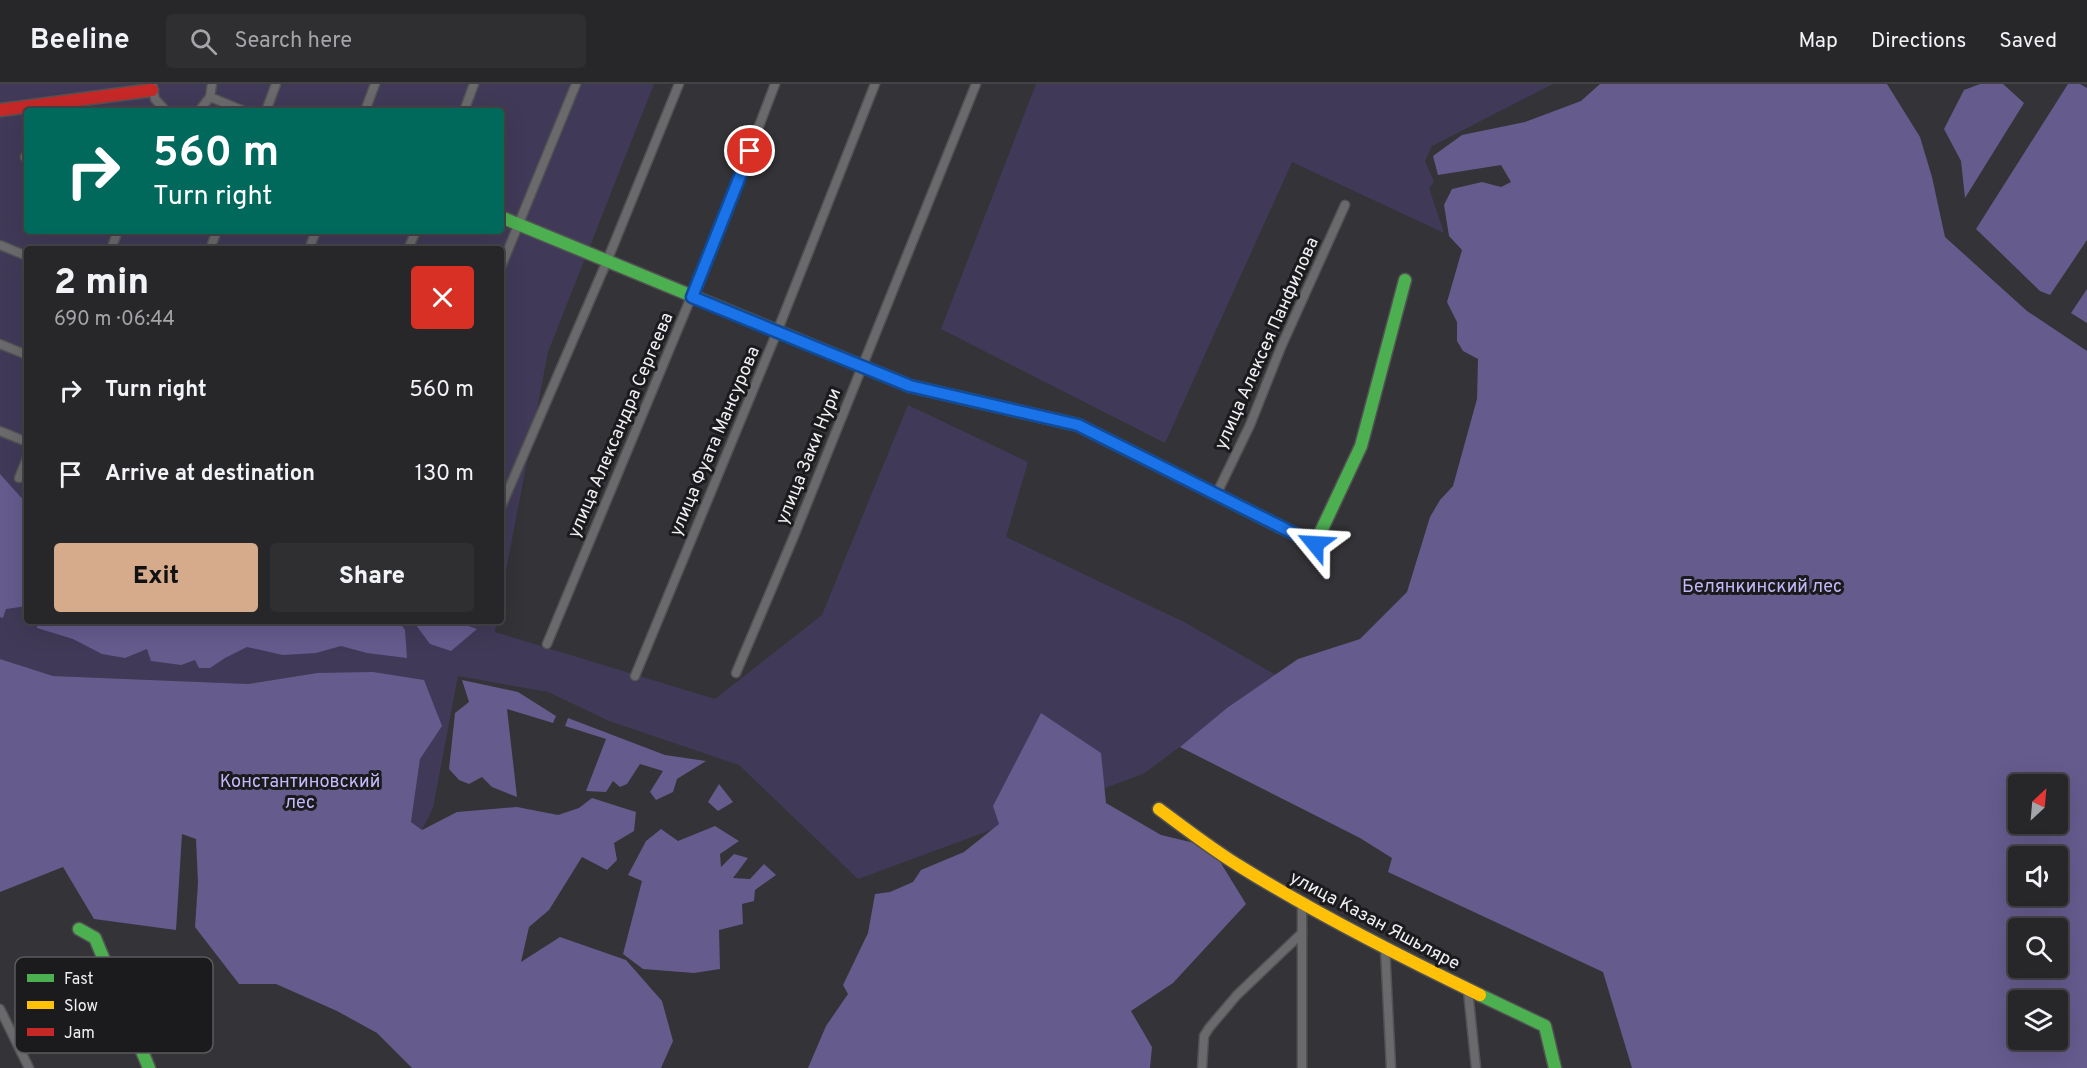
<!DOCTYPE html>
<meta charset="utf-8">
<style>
:root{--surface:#272629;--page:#2f2e31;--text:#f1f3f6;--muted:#a4a5a8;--line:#434346;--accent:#d6ab8b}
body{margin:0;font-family:Overpass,sans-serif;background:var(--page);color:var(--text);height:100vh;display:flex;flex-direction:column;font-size:22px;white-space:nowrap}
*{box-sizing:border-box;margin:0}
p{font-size:20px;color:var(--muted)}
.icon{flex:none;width:33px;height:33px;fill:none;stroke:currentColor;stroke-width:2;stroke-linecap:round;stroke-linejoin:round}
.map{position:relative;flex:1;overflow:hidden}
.side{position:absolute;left:24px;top:162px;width:480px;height:378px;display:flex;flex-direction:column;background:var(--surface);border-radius:6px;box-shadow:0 6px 24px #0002,0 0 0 2px var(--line)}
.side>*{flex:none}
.banner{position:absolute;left:24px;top:24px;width:480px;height:126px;border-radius:6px;box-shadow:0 6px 24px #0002,0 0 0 2px var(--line);background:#00695c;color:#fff;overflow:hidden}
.needle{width:39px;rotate:26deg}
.tools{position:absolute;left:2008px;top:690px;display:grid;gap:12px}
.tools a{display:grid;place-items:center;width:60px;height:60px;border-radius:6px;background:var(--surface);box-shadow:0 6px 24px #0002,0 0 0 2px var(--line);font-size:30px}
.pin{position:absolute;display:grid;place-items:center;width:51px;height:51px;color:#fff;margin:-26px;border:3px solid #fff;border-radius:50%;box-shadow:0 2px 6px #0007}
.me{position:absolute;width:66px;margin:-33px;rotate:297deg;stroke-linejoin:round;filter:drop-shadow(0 0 4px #0008)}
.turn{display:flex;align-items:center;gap:21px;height:126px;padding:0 30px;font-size:27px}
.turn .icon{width:78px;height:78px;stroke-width:2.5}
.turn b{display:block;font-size:42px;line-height:51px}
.round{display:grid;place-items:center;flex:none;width:63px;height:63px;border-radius:6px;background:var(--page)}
.summary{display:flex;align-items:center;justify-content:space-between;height:102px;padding:0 30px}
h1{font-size:36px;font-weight:800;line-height:45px}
.cta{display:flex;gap:12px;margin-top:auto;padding:12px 30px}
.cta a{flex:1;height:69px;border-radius:6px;background:var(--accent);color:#111;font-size:24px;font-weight:800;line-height:69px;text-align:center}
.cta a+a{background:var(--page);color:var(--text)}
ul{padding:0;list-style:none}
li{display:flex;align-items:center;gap:18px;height:84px;padding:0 30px}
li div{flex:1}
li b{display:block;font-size:22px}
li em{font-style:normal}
header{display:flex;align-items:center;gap:36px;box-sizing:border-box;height:84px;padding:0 30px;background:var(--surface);border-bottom:2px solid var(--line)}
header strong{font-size:28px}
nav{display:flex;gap:33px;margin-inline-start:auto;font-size:21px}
.search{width:420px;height:54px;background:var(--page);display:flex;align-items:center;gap:15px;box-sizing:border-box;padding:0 21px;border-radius:6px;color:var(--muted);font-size:22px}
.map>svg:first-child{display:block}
.green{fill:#403a58;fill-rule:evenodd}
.forest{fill:#655b8d;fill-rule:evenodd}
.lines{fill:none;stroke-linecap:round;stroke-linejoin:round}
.street-casing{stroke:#525254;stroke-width:11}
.fast-casing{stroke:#525254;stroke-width:15}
.slow-casing{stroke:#525254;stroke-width:15}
.jam-casing{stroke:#525254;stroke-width:15}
.street{stroke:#6a696b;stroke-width:8}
.fast{stroke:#4caf50;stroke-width:12}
.slow{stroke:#ffc107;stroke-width:12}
.jam{stroke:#c62828;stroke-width:12}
.route-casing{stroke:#114b97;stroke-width:15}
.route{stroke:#1a73e8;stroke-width:10}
.labels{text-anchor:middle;stroke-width:6;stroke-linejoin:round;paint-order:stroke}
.street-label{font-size:18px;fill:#f0eff3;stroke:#1b1b1d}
.park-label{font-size:18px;fill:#c4b8fb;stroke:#1b1b1d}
.key{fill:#1b1b1d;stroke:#5b5b5d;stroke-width:1.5}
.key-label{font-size:16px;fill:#f0eff3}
</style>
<header>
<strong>Beeline</strong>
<div class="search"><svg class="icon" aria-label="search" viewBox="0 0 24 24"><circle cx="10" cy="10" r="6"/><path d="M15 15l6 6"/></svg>Search here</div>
<nav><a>Map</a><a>Directions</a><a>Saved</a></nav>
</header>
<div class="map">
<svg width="2087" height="984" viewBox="0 0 2087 984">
<rect width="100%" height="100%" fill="#343337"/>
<!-- green -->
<g class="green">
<path d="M0,0H654L548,268L501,513V165H27V537H497L495,548L715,615L822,531L908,321L1028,378L1006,453L1186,539L1276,591C1230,622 1188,658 1143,690L858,795L739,681L609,637L548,608L458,592L433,724L422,746L411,738L420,674L442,641L317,589L248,600L53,592L0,575ZM27,27H501V147H27Z"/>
<path d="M1036,0H1553L1432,62L1425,77L1434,98L1429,104L1444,149L1292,78L1165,359L941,245Z"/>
</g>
<!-- forest -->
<g class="forest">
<path d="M1600,0H1887L1920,53L1932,93L1945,153L2027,227L2087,267V984H1632L1603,888L1388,788L1392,774L1360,754L1180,663L1227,624L1298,575L1360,555L1407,508L1430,433L1440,416L1453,402L1477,315L1478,275L1463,267L1457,257V238L1447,218L1462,166L1449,152L1444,121L1452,105L1482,98L1501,103L1511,98L1501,81L1438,91L1433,72L1462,51L1525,38L1581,17ZM2019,700H2058V740H2019ZM2019,772H2058V812H2019ZM2019,844H2058V884H2019ZM2019,916H2058V956H2019Z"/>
<path d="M1980,0H2003L2024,19L1965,114L1961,77L1944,45L1964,6Z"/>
<path d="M2068,0H2080L2087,4V156L2050,211L2040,207L1976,145Z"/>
<path d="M2087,205V239L2071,229Z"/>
<path d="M0,390L27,420V522L6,525L3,534L0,533Z"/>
<path d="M36,537H399L405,546L407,574L367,569L341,562L316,569L283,571L247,563L225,574L210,584H199L195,576L181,581L151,577L147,565L125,574L102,570L73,555L37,544Z"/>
<path d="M413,537H454L477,545L451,567L430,560Z"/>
<path d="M0,575L53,592L248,600L317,589L373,588L424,596L442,642L420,675L411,738L422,746L457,728L517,723L558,731L579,724L592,714L636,728L634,747L614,759L617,776L607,786L582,773L549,826L529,843L521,878L560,853L626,876L662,917L673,957L661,984H412L377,949L337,927L276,900H239L195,843L198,799L196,755L182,750L176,846L94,835L63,783L0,808Z"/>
<path d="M462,596L518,608L556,632L553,639L507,625L517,713L492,703L482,693L469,700L459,696L449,685L455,629L469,618Z"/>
<path d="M1041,629L1101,669L1106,719L1161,751L1211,763L1246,820L1173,899L1131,927L1152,963L1150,984H808L826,942L848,910L843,901L868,849L875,810L890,808L913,798L921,786L964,768L999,740L993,722Z"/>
<path d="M568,634L665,671L706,677L677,695L673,708L656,716L650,708L663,687L640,680L627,700L620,703L613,697L606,708L586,707L606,655L565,642Z"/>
<path d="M719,700L733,718L718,727L708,718Z"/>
<path d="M715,742L739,757L720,770L721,783L734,770L748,774L733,794L750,795L764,780L776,791L755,806L754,817L742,820L743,840L719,846L720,885L694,889L643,885L623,870L642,797L628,791L646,757L661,745L678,757Z"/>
</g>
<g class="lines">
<defs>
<g id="street">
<path d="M152,0L155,15L166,27"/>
<path d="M210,13L244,27"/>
<path d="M199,27L210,13L212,0"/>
<path d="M266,27L276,0"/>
<path d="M365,27L375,0"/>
<path d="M464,27L474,0"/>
<path d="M25,73H27"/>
<path d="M0,161L27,172"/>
<path d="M111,165L118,147"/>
<path d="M210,165L217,147"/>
<path d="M309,165L316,147"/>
<path d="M408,165L416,147"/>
<path d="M501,183L576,0"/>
<path d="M0,260L27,271"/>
<path d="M0,347L27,358"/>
<path d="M19,394L27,374"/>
<path d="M1216,411L1250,341L1281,263L1345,121"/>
<path d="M501,423L607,177L679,0"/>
<path d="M547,560L724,134L775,0"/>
<path d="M736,589L794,452L976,0"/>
<path d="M635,592L777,248L875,0"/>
<path d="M1385,863L1391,984"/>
<path d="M1468,907L1476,984"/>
<path d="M0,925L29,984"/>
<path d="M1202,984L1204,952L1209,944L1237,911L1302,849"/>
<path d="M1302,984V817"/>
</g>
<g id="fast">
<path d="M501,133L910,302L1009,325"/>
<path d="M1279,442L1315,460L1361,362L1405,196"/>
<path d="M79,845L95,854L149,984"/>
<path d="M1480,911L1545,942L1555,984"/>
</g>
<g id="slow">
<path d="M1009,325L1078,341L1279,442"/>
<path d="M1159,725C1186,745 1213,766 1241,783C1318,831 1399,872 1480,911"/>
</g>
<path id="jam" d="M0,26L152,6"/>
</defs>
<!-- street casing -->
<use href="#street" class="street-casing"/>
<!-- fast casing -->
<use href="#fast" class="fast-casing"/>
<!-- slow casing -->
<use href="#slow" class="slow-casing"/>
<!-- jam casing -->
<use href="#jam" class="jam-casing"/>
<!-- street -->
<use href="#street" class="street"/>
<!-- fast -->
<use href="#fast" class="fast"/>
<!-- slow -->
<use href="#slow" class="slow"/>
<!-- jam -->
<use href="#jam" class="jam"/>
</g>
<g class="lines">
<defs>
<path id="route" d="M750,67L692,213L910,302L1078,341L1315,460"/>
</defs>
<!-- route casing -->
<use href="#route" class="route-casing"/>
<!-- route -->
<use href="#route" class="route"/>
</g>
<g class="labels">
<!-- street labels -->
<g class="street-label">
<text transform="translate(1266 259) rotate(-66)" y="6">улица Алексея Панфилова</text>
<text transform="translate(620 341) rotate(-67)" y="6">улица Александра Сергеева</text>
<text transform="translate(714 357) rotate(-67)" y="6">улица Фуата Мансурова</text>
<text transform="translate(808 372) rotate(-68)" y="6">улица Заки Нури</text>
<text transform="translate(1375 836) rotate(28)" y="6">улица Казан Яшьляре</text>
</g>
<!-- park labels -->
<g class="park-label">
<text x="1762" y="508">Белянкинский лес</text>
<text x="300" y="703">Константиновский<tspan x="300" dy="21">лес</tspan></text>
</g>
</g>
<!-- legend -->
<rect x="15" y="873" width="198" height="96" rx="9" class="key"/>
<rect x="27" y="890" width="27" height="8" fill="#4caf50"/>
<rect x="27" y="917" width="27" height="8" fill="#ffc107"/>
<rect x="27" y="944" width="27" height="8" fill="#c62828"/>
<g class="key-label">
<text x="64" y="900">Fast</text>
<text x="64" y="927">Slow</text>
<text x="64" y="954">Jam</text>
</g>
</svg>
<div class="tools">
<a><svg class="needle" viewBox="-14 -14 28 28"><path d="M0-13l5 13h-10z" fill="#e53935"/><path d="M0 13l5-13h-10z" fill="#a4a5a8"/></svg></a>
<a><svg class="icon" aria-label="sound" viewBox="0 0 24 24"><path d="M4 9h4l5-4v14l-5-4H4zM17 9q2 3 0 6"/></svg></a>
<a><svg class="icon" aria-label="search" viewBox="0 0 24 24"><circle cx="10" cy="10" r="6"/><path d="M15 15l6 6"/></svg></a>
<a><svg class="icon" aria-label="layers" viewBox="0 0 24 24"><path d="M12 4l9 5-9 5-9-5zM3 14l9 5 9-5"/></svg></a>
</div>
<div class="pin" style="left:750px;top:67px;background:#d93025"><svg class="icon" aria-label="arrive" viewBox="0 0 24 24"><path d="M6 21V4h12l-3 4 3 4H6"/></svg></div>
<svg class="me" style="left:1315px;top:460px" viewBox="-20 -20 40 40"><path d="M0-17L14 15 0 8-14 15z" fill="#1a73e8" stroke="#fff" stroke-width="4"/></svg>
<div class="banner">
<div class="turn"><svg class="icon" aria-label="right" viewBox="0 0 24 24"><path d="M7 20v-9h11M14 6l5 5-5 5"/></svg><div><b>560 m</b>Turn right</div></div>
</div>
<section class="side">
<div class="summary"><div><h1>2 min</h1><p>690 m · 06:44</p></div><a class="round" style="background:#d93025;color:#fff"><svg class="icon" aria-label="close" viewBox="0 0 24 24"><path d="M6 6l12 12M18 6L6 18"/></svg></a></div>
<ul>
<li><svg class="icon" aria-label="right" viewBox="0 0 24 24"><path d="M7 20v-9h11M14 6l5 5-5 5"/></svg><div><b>Turn right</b></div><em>560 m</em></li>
<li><svg class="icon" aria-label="arrive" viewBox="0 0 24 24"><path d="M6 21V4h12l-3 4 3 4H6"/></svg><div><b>Arrive at destination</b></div><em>130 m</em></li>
</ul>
<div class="cta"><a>Exit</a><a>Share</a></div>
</section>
</div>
